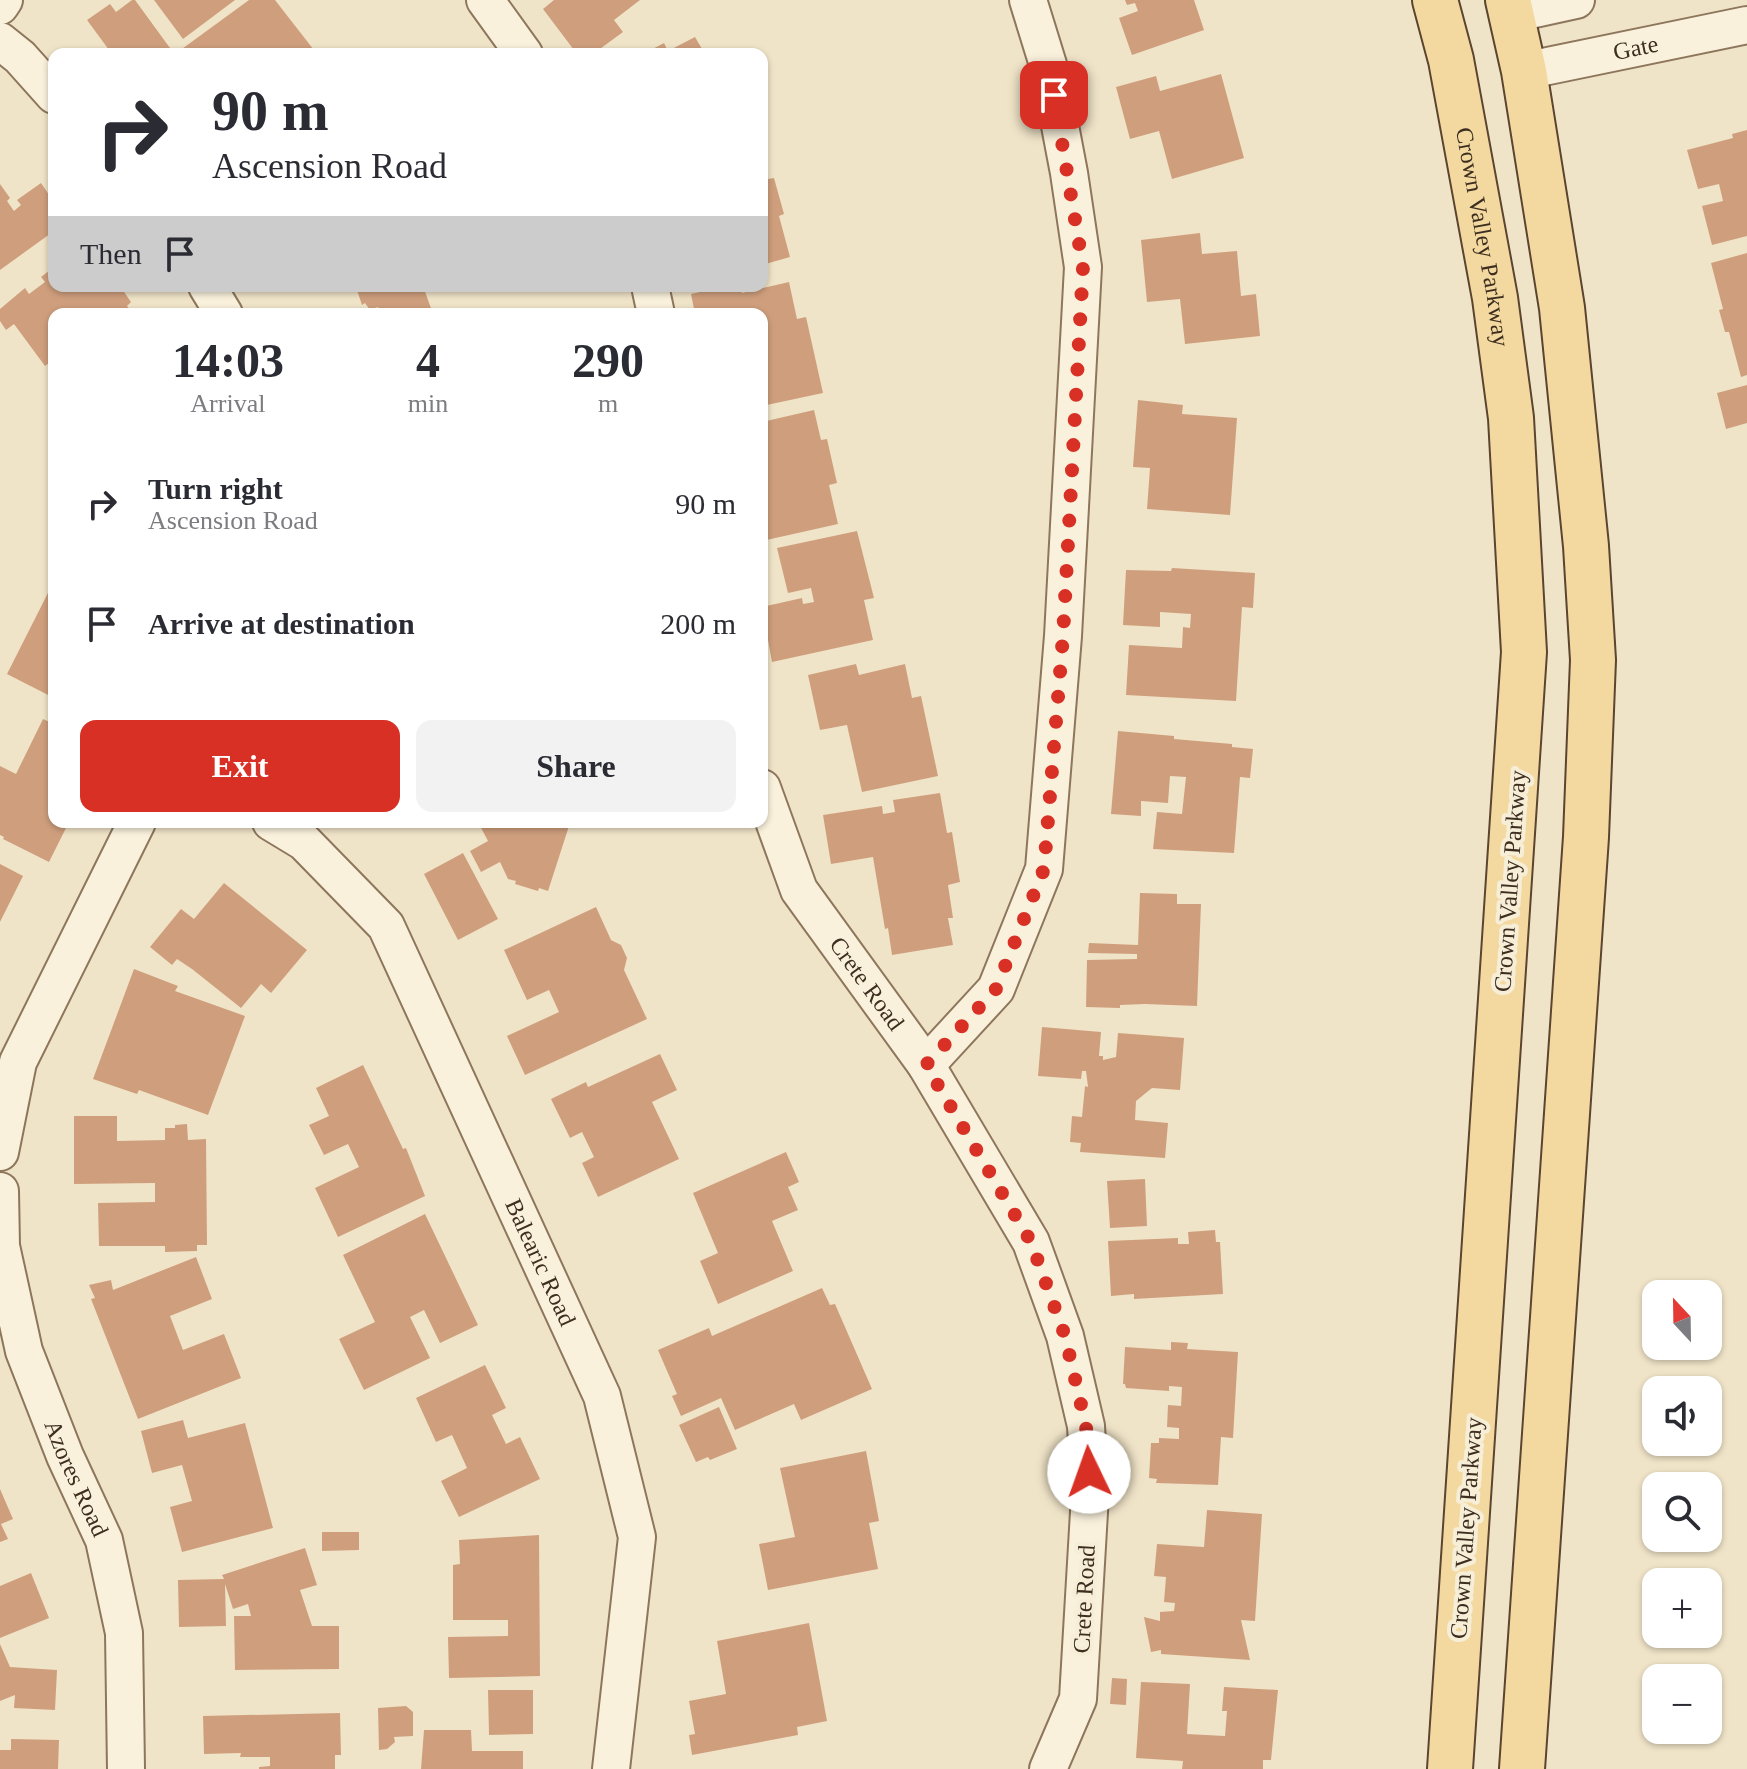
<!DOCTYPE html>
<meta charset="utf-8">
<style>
:root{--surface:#fff;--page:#f2f2f3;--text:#2b2b33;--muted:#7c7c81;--accent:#d93025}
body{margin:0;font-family:"Times New Roman",serif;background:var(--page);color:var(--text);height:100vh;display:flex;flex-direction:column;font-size:30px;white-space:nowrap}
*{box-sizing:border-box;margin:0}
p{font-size:26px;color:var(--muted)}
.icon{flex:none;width:44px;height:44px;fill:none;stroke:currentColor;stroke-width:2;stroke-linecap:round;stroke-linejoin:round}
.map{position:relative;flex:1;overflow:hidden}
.panel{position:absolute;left:48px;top:308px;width:720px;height:520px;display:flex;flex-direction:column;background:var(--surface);border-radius:16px;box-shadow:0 2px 6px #0004}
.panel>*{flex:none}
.guide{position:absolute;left:48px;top:48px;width:720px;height:244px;border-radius:16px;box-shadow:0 2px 6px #0004;background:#fff;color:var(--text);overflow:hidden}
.needle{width:52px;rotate:338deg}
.buttons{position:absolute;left:1642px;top:1280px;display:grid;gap:16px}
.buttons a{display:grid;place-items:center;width:80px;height:80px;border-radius:16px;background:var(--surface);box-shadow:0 2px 6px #0004;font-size:40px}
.pin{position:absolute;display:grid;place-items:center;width:68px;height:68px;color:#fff;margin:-34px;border-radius:16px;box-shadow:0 4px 12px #0006}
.me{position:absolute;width:88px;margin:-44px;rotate:357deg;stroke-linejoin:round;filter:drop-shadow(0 0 6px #0008)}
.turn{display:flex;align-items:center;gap:28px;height:168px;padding:0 32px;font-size:36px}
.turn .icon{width:104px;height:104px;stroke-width:2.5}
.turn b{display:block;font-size:56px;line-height:68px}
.then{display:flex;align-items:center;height:76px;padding:0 32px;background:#0003;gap:16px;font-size:30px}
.eta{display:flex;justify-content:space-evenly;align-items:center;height:136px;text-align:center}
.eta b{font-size:48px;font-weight:600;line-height:56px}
.cta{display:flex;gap:16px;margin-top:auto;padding:16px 32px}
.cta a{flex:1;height:92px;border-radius:16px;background:var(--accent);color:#fff;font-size:32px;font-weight:600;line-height:92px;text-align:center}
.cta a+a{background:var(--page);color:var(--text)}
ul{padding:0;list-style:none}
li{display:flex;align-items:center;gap:24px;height:120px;padding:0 32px}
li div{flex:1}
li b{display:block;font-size:30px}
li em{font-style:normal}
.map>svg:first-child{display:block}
.building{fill:#cf9f7d}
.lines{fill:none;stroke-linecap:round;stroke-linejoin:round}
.minor-casing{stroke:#8d765c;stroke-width:40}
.primary-casing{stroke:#5b4430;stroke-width:48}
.minor{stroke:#faf1dc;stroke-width:36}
.primary{stroke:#f3d9a0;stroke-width:44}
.route{stroke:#d93025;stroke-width:14;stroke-dasharray:0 25.2}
.labels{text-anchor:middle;stroke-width:8;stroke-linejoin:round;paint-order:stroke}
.street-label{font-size:24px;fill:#3d2e20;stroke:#f7eed8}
</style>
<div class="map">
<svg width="1747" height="1769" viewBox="0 0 1747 1769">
<rect width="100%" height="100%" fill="#f0e4c8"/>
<!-- building -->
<g class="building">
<path d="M132,0H135L170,48L162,54H112L87,20L110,4L116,12Z"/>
<path d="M154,0H235L183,39Z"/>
<path d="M249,0H275L317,54H175Z"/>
<path d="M554,0H640L614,20L623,32L593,54H577L543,9Z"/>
<path d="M1125,0H1194L1204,30L1132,55L1119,18L1138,11L1135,3L1127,5Z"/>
<path d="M695,37L705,54H643L664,43L668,51Z"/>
<path d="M1221,74L1244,158L1172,179L1159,131L1130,139L1116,87L1156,76L1160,91Z"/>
<path d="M1747,130V236L1712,245L1702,206L1723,201L1719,184L1698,189L1687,150L1733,138L1732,134Z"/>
<path d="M762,161L768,179L774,178L784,214L779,216L790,257L762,265Z"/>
<path d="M41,183L54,202V231L0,270V184L10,198L7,201L14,211L21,205L17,200Z"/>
<path d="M1200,233L1202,254L1237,251L1241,296L1256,294L1260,336L1185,344L1180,299L1147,302L1141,240Z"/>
<path d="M1747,253V375L1741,377L1729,332H1725L1719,310L1723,309L1711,263Z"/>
<path d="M54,267V286H120L131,302L127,306L133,314H54V359L45,366L14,324L6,330L0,321V309L25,288L29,294L45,282L41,277Z"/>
<path d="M789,282L797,319L806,317L823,393L762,406V314H695L691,294L727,286H740L742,293Z"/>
<path d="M359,286H423L433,314H380L378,307L370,310L365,303L362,305L357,290L360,288Z"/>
<path d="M1747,385V423L1726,429L1717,393Z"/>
<path d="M1138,400L1183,405L1182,414L1237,418L1230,515L1147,509L1150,468L1133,467Z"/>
<path d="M814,410L821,440L827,439L837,483L829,485L838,524L762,541V422Z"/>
<path d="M857,531L874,598L864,600L873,640L772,662L762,607L802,598L803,604L814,602L811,588L788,593L777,548Z"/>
<path d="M1172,568L1255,573L1253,608L1242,607L1236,701L1126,695L1129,645L1182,648L1183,627L1190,628L1191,614L1160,612V627L1123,625L1126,570L1171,571Z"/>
<path d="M54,581V698L7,674Z"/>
<path d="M856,664L859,675L905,664L912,698L921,696L938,776L862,792L847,725L820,730L808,675Z"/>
<path d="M43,719L54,724V822H69L49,862L3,839L4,837L0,835V766L16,774Z"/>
<path d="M1118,731L1174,736V739L1232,744V747L1253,749L1250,778L1240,777L1234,853L1153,849L1157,812L1182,814L1186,777L1170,776L1168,803L1141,801V816L1111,814Z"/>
<path d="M940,793L947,833L952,832L960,882L948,885L953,918H948L953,945L892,955L888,928L885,929L873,857L831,864L823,815L882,806L883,814L895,812L893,800Z"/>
<path d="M478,822H567L569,826L548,891L539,888L538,891L515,884L516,881L508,879L500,862L481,872L470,851L488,841Z"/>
<path d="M463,853L498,919L458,940L424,874Z"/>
<path d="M0,864L23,876L0,922Z"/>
<path d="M224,883L307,950L271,993L261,984L241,1008L192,969L177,959L172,965L150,947L181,909L194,919Z"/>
<path d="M1140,893L1177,894V904H1201L1197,1006L1145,1004L1120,1005V1008L1086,1007L1087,960L1137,959V954L1088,953L1089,943L1138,945Z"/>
<path d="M596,907L611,940L621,945L627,958L624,970L647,1019L525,1075L507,1036L559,1012L549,990L527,1000L504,950Z"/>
<path d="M134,969L178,986L175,991L245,1016L208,1115L139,1090L137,1094L93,1079Z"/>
<path d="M1042,1027L1101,1032L1099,1056H1103V1060L1116,1057L1118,1033L1184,1038L1180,1090L1152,1088L1136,1101L1135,1120L1168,1123L1165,1158L1080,1152L1081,1143L1070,1142L1072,1116L1082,1117L1085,1086L1088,1087L1086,1071H1082L1081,1079L1038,1076Z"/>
<path d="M660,1054L677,1090L652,1102L679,1159L598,1197L582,1163L594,1157L582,1132L570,1138L551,1099L586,1082L588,1087Z"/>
<path d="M363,1065L403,1149L406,1148L425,1196L338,1237L315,1188L359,1167L348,1144L324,1155L309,1125L329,1116L316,1088Z"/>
<path d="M74,1116H117V1141L165,1140V1128H175V1125L187,1124L188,1140L206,1139L207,1245H197V1251L165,1252V1246H99L98,1203L155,1202V1183L74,1184Z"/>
<path d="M786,1152L799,1182L788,1187L798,1210L772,1221L793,1271L718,1304L700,1261L718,1253L693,1193Z"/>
<path d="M1145,1179L1147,1226L1110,1228L1107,1181Z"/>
<path d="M425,1214L478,1325L440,1343L424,1310L410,1317L430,1358L364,1390L339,1339L375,1322L343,1255Z"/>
<path d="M1215,1230L1216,1242H1220L1223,1294L1134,1299V1294L1111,1296L1108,1241L1178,1238V1244H1189L1188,1232Z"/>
<path d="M196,1257L212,1299L170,1316L183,1350L224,1334L241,1378L138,1419L91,1299L95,1298L89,1285L111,1280L113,1290Z"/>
<path d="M822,1288L830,1305L835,1304L872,1389L801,1420L794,1404L735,1430L721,1398L681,1416L672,1396L677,1394L658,1350L709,1328L712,1336Z"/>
<path d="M1171,1342L1188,1343L1187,1349L1238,1352L1233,1438L1221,1437L1218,1485L1156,1483L1157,1479L1149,1478L1151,1443H1159V1438L1179,1439V1428L1167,1427L1168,1405L1181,1406L1182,1387L1169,1386V1391L1126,1388L1125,1384H1123L1125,1347L1171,1350Z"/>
<path d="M485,1365L506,1408L492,1415L506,1444L520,1437L540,1479L459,1517L441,1481L467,1468L452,1435L436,1442L416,1398Z"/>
<path d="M719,1407L737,1449L710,1460L708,1457L696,1462L679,1425Z"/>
<path d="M183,1420L188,1438L245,1423L273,1528L182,1552L170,1507L192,1501L182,1465L152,1473L141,1431Z"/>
<path d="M866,1451L879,1521L869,1523L878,1569L768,1590L759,1544L795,1537L780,1468Z"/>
<path d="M0,1489L13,1519L1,1524L8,1539L0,1542Z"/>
<path d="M1207,1510L1262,1514L1255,1621L1241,1620L1250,1660L1161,1654V1650L1151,1652L1144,1617L1160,1621V1612L1174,1611L1175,1603L1164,1602L1166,1577L1154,1576L1157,1544L1204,1547Z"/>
<path d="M322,1532H359V1550L322,1551Z"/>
<path d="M539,1535L540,1676L449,1678L448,1637L508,1636V1620H453V1565L460,1564L459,1540Z"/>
<path d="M305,1548L317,1585L300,1590L312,1626H339V1669L235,1670L234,1616H251L248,1604L233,1609L225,1584L226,1626L179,1627L178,1580L224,1579L222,1575Z"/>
<path d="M31,1573L49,1618L0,1638V1586Z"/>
<path d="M809,1623L827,1721L797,1727L798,1735L692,1755L689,1735L695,1734L689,1701L726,1694L717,1641Z"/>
<path d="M0,1644L10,1667L57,1670L55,1710L14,1708L15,1695L0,1701Z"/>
<path d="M1112,1678L1127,1679L1126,1705L1110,1704Z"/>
<path d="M1141,1682L1190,1684L1187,1734L1225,1736L1227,1711H1222L1224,1687L1278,1690L1271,1760H1263V1769H1182L1183,1761L1136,1758Z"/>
<path d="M488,1690H533V1734L489,1735Z"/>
<path d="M406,1706L413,1712V1736L394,1737L395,1742L387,1749L379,1750L378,1708Z"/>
<path d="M340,1713L341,1755H335V1769H259V1767L270,1766V1757H240L241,1753L204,1754L203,1716Z"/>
<path d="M424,1730H471L472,1751H523V1769H421Z"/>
<path d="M11,1739L59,1740L58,1769H0V1750H11Z"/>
</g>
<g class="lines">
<defs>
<g id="minor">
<path d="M485,0L524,54"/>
<path d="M0,6L4,0"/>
<path d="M1512,14L1576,0"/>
<path d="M0,41L20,57L54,95"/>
<path id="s1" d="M1524,71L1747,25"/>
<path d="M207,286L224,314"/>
<path d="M650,286L656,314"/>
<path id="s2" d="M762,788L799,890L926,1065L1031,1242L1065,1336L1086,1426L1090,1495L1078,1699L1048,1769"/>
<path id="s3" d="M271,822L304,842L386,926L602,1396L637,1537L611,1769"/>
<path d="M926,1065L996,989L1044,869L1063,636L1083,267L1069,173L1049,68L1028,0"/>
<path d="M0,1152L18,1062L137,822"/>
<path id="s4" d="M0,1191L1,1246L24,1351L65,1456L104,1540L124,1633L126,1769"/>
</g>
<g id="primary">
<path id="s5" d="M1435,0L1451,60L1495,298L1511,418L1524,652L1450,1769"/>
<path d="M1508,0L1524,71L1562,308L1586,546L1593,660L1586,837L1522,1769"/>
</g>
</defs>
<!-- minor casing -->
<use href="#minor" class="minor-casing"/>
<!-- primary casing -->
<use href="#primary" class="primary-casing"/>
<!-- minor -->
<use href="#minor" class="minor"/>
<!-- primary -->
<use href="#primary" class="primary"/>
</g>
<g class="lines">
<!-- route -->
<path class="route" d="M1054,95L1083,267L1063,636L1044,869L996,989L926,1065L1031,1242L1065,1336L1086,1426L1089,1472"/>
</g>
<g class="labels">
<!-- street labels -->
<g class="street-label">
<text dy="8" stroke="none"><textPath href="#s1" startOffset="114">Gate</textPath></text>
<text dy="8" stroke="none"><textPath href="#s5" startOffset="242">Crown Valley Parkway</textPath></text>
<text transform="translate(1510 881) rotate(-86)" y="8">Crown Valley Parkway</text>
<text dy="8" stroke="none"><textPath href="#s2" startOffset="224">Crete Road</textPath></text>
<text dy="8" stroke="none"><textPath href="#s3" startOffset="526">Balearic Road</textPath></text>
<text dy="8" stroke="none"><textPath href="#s4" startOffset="300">Azores Road</textPath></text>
<text transform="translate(1466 1528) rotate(-86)" y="8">Crown Valley Parkway</text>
<text transform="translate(1084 1599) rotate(-87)" y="8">Crete Road</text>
</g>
</g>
</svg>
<div class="buttons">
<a><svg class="needle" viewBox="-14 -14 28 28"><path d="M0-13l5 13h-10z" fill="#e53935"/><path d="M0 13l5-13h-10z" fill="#7c7c81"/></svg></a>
<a><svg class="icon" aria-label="sound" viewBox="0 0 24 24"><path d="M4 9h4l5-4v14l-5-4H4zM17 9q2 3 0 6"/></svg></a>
<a><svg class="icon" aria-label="search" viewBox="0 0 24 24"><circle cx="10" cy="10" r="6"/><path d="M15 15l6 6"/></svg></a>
<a>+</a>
<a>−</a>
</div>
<div class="pin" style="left:1054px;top:95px;background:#d93025"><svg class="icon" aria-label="arrive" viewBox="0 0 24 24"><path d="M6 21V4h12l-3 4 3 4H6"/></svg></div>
<svg class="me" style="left:1089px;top:1472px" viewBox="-20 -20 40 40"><circle r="19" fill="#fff"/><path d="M0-13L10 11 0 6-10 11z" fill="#d93025"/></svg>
<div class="guide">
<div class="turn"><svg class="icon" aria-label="right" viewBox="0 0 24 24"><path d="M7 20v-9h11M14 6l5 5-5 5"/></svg><div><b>90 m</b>Ascension Road</div></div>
<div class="then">Then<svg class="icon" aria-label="arrive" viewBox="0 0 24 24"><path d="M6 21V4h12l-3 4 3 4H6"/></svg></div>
</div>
<section class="panel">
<div class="eta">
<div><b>14:03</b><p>Arrival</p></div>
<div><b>4</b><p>min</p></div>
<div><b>290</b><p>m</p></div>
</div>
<ul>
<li><svg class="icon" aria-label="right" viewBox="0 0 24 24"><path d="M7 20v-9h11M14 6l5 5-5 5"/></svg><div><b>Turn right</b><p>Ascension Road</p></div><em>90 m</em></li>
<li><svg class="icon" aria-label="arrive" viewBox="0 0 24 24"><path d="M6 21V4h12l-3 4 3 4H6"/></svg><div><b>Arrive at destination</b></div><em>200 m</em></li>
</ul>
<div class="cta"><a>Exit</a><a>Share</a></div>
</section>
</div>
